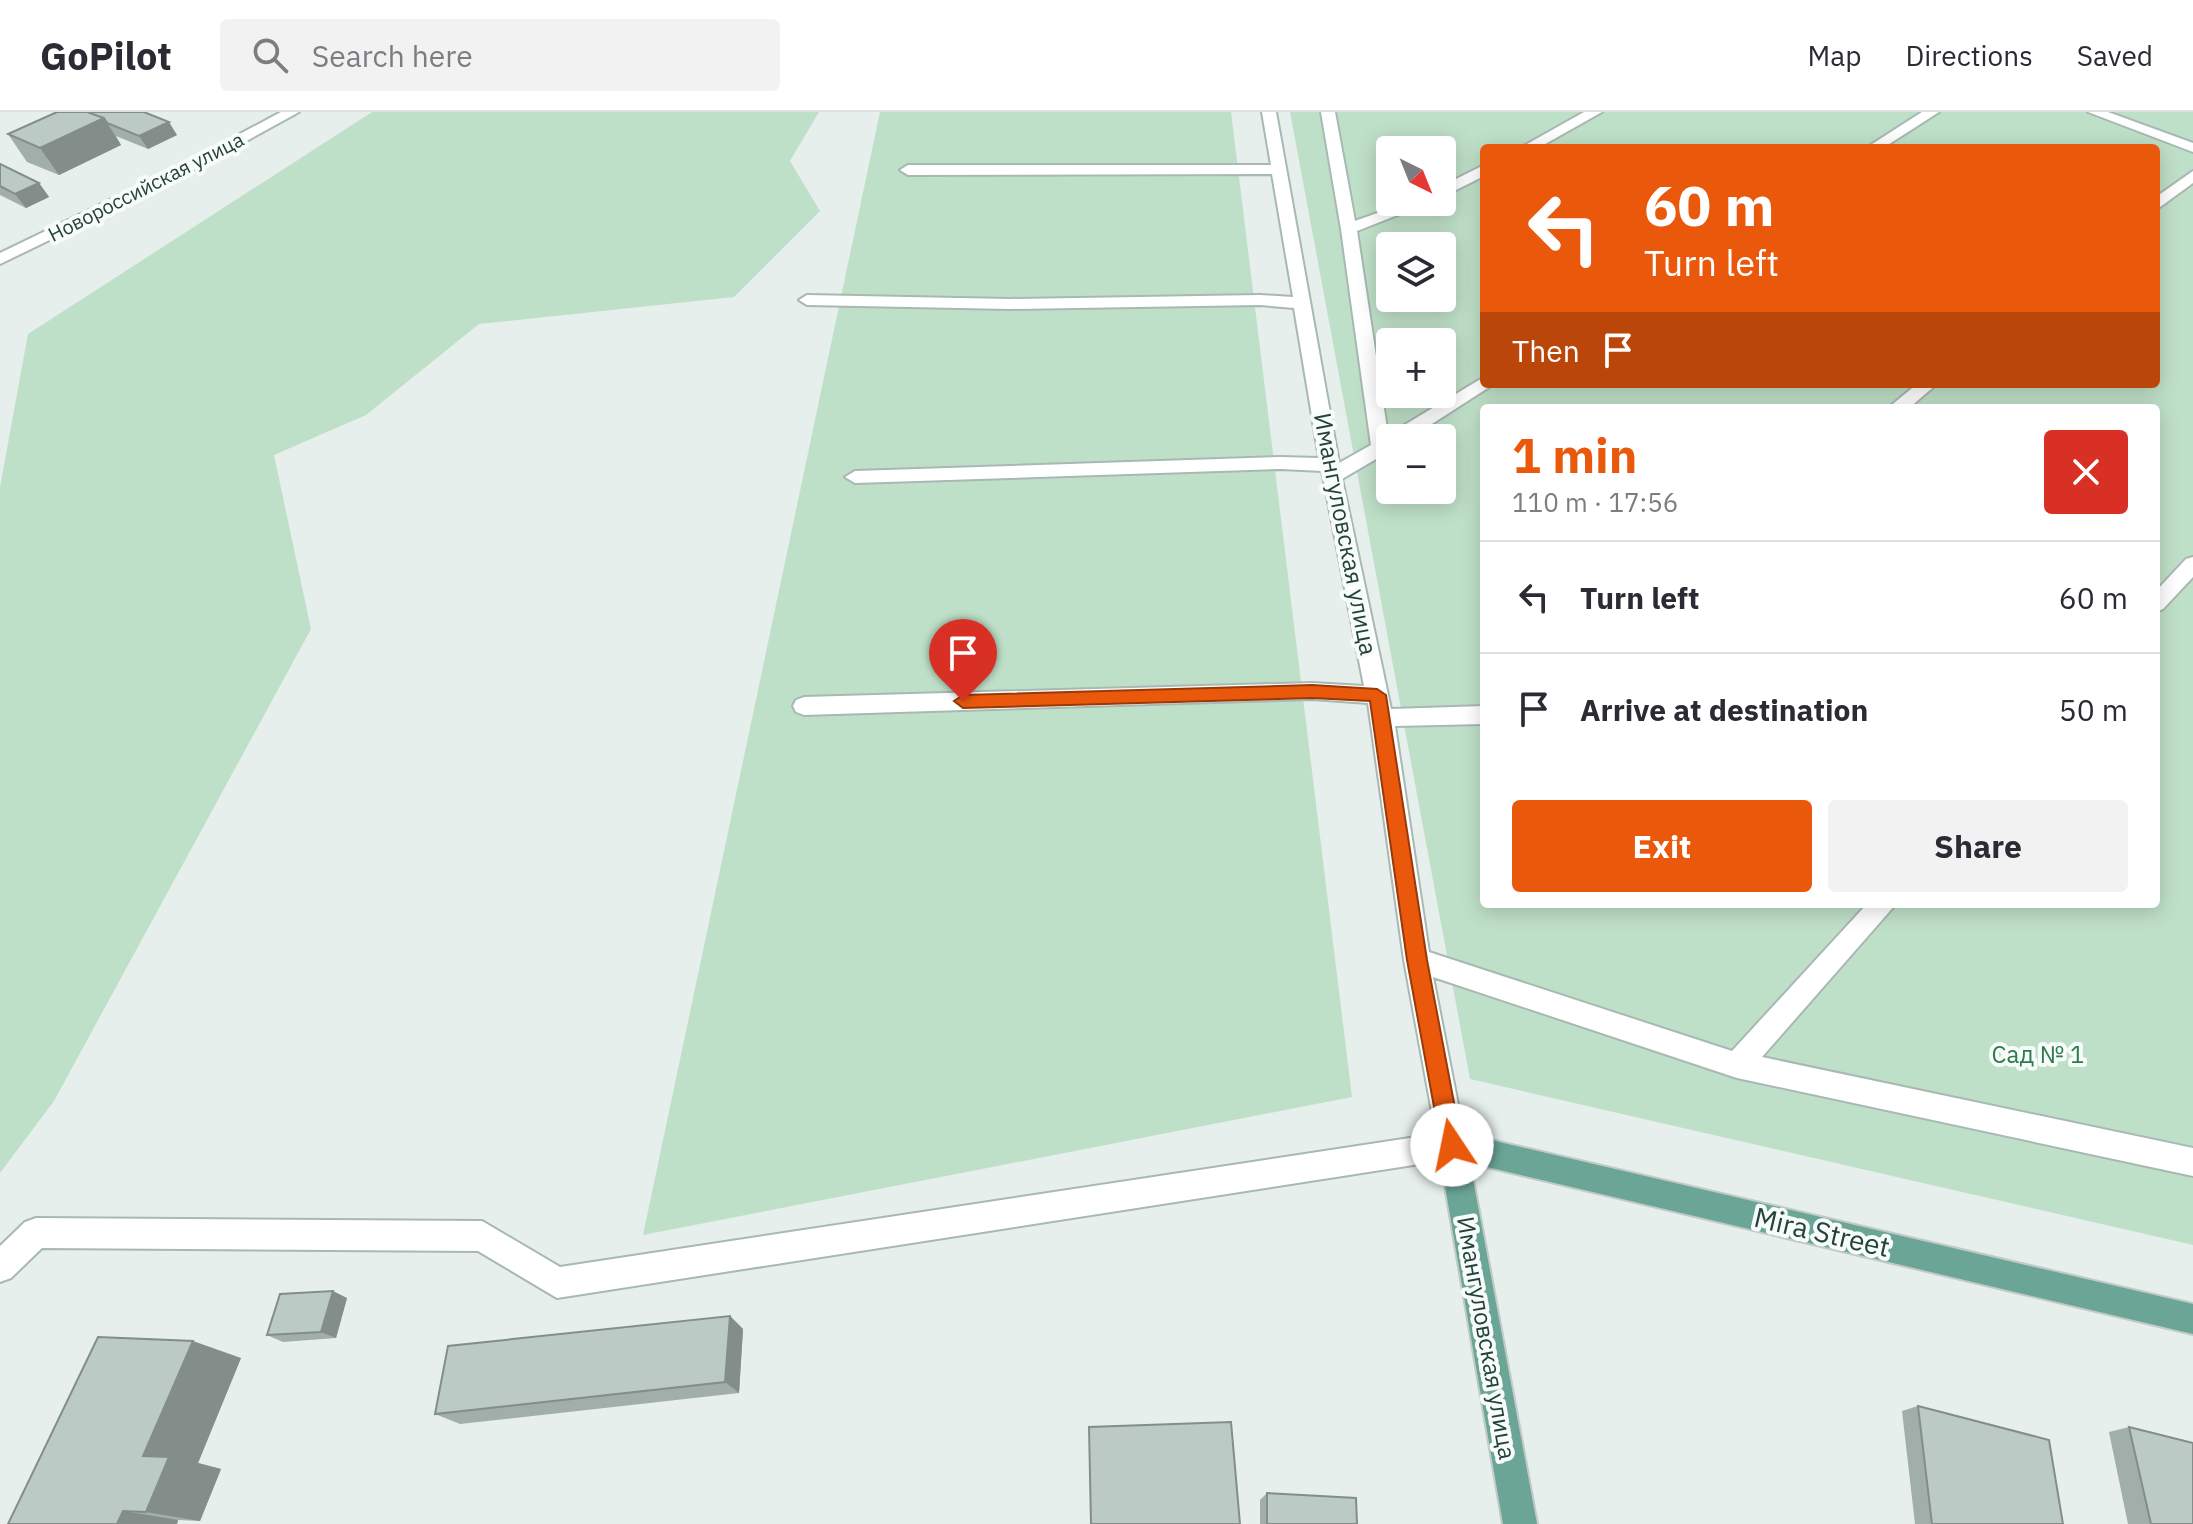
<!DOCTYPE html>
<meta charset="utf-8">
<style>
:root{--surface:#fff;--page:#f2f2f3;--text:#2b2b33;--muted:#7c7c81;--line:#e1e1e2;--accent:#ea580c}
body{margin:0;font-family:"IBM Plex Sans",sans-serif;background:var(--page);color:var(--text);height:100vh;display:flex;flex-direction:column;font-size:30px;white-space:nowrap}
*{box-sizing:border-box;margin:0}
p{font-size:26px;color:var(--muted)}
.icon{flex:none;width:44px;height:44px;fill:none;stroke:currentColor;stroke-width:2;stroke-linecap:round;stroke-linejoin:round}
.map{position:relative;flex:1;overflow:hidden}
.sheet{position:absolute;left:1480px;top:292px;width:680px;height:504px;display:flex;flex-direction:column;background:var(--surface);border-radius:8px;box-shadow:0 4px 20px #0003}
.sheet>*{flex:none}
.guide{position:absolute;left:1480px;top:32px;width:680px;height:244px;border-radius:8px;box-shadow:0 4px 20px #0003;background:#ea580c;color:#fff;overflow:hidden}
.needle{width:52px;rotate:137deg}
.tools{position:absolute;left:1376px;top:24px;display:grid;gap:16px}
.tools a{display:grid;place-items:center;width:80px;height:80px;border-radius:8px;background:var(--surface);box-shadow:0 4px 20px #0003;font-size:40px}
.pin{position:absolute;display:grid;place-items:center;width:68px;height:68px;color:#fff;margin:-82px -34px;border-radius:50% 50% 50% 0;rotate:-45deg;box-shadow:0 0 8px #0007}
.pin .icon{rotate:45deg}
.me{position:absolute;width:88px;margin:-44px;rotate:349deg;stroke-linejoin:round;filter:drop-shadow(0 0 6px #0008)}
.turn{display:flex;align-items:center;gap:28px;height:168px;padding:0 32px;font-size:36px}
.turn .icon{width:104px;height:104px;stroke-width:2.5}
.turn b{display:block;font-size:56px;line-height:68px}
.then{display:flex;align-items:center;height:76px;padding:0 32px;background:#0003;gap:16px;font-size:30px}
.round{display:grid;place-items:center;flex:none;width:84px;height:84px;border-radius:8px;background:var(--page)}
.head{display:flex;align-items:center;justify-content:space-between;height:136px;padding:0 32px}
h1{font-size:48px;font-weight:700;line-height:60px;color:var(--accent)}
.action{display:flex;gap:16px;margin-top:auto;padding:16px 32px}
.action a{flex:1;height:92px;border-radius:8px;background:var(--accent);color:#fff;font-size:32px;font-weight:700;line-height:92px;text-align:center}
.action a+a{background:var(--page);color:var(--text)}
ul{padding:0;list-style:none}
li{display:flex;align-items:center;gap:24px;height:112px;padding:0 32px;border-top:2px solid var(--line)}
li div{flex:1}
li b{display:block;font-size:30px}
li em{font-style:normal}
header{display:flex;align-items:center;gap:48px;box-sizing:border-box;height:112px;padding:0 40px;background:var(--surface);border-bottom:2px solid var(--line)}
header strong{font-size:38px}
nav{display:flex;gap:44px;margin-inline-start:auto;font-size:28px}
.search{width:560px;height:72px;background:var(--page);display:flex;align-items:center;gap:20px;box-sizing:border-box;padding:0 28px;border-radius:8px;color:var(--muted);font-size:30px}
.map>svg:first-child{display:block}
.green{fill:#bfe0c8;fill-rule:evenodd}
.lines{fill:none;stroke-linecap:round;stroke-linejoin:round}
.minor-casing{stroke:#a8b8b2;stroke-width:4}
.major-casing{stroke:#c2cac8;stroke-width:4}
.minor{fill:#fff;fill-rule:evenodd}
.major{fill:#6aa596;fill-rule:evenodd}
.wall{fill:#a1aea9}
.shaded-wall{fill:#838d89}
.building{fill:#bbcac4;stroke:#838d89;stroke-width:2}
.route{fill:#ea580c;stroke:#983908;stroke-width:2}
.labels{text-anchor:middle;stroke-width:8;stroke-linejoin:round;paint-order:stroke}
.far-street-label{font-size:20px;fill:#24423a;stroke:#f7fbf9}
.street-label{font-size:24px;fill:#24423a;stroke:#f7fbf9}
.park-label{font-size:24px;fill:#2d7a4b;stroke:#f7fbf9}
.near-street-label{font-size:28px;fill:#24423a;stroke:#f7fbf9}
</style>
<header>
<strong>GoPilot</strong>
<div class="search"><svg class="icon" aria-label="search" viewBox="0 0 24 24"><circle cx="10" cy="10" r="6"/><path d="M15 15l6 6"/></svg>Search here</div>
<nav><a>Map</a><a>Directions</a><a>Saved</a></nav>
</header>
<div class="map">
<svg width="2193" height="1412" viewBox="0 0 2193 1412">
<rect width="100%" height="100%" fill="#e6efeb"/>
<!-- green -->
<g class="green">
<path d="M372,0H819L790,49L820,99L734,185L479,212L366,303L274,343L311,517L54,989L0,1061V375L28,222Z"/>
<path d="M880,0H1231L1352,985L643,1123Z"/>
<path d="M1290,0H2193V1133L1470,967ZM1484,36H2156V272H1484ZM1390,38H1442V90H1390ZM1390,134H1442V186H1390ZM1390,230H1442V282H1390ZM1484,296H2156V792H1484ZM1390,326H1442V378H1390Z"/>
</g>
<g class="lines">
<defs>
<g id="minor">
<path d="M281,0H299L190,60L0,152V141L180,54Z"/>
<path d="M1262,0H1276L1339,351L1371,333L1341,117L1321,0H1335L1355,109L1408,90H1431L1357,119L1388,323L1479,268L1484,267V272H1494L1410,326H1390L1388,340L1342,367L1391,597L1484,594V612L1395,614L1429,840L1732,939L1867,792H1896L1762,945L2193,1036V1064L1737,966L1433,865L1466,1033L1462,1043L1452,1047L557,1186L478,1139L42,1136L11,1166L0,1170V1134L25,1110L36,1106L482,1109L560,1155L1436,1022L1404,848L1368,591L1312,587L804,603L796,600L793,594L796,588L804,585L1312,571L1364,574L1322,359L1281,357L855,371L845,365L855,359L1281,345L1319,346L1294,196L1260,193L1010,197L807,193L799,188L807,183L1010,187L1260,183L1293,185L1272,62L908,63L900,58L908,53H1271Z"/>
<path d="M1584,0H1602L1538,36H1520Z"/>
<path d="M1922,0H1939L1883,36H1866Z"/>
<path d="M2088,0H2108L2193,31V40Z"/>
<path d="M1484,53V64L1442,85V74Z"/>
<path d="M2193,59V71L2156,98V85Z"/>
<path d="M1917,272H1937L1909,296H1888Z"/>
<path d="M2193,445V465L2163,497L2156,500V479L2186,447Z"/>
</g>
<path id="major" d="M1452,1019L2193,1192V1222L1470,1051L1537,1412H1503L1438,1033L1442,1023Z"/>
</defs>
<!-- minor casing -->
<use href="#minor" class="minor-casing"/>
<!-- major casing -->
<use href="#major" class="major-casing"/>
<!-- minor -->
<use href="#minor" class="minor"/>
<!-- major -->
<use href="#major" class="major"/>
</g>
<!-- wall -->
<g class="wall">
<path d="M57,0L177,23L148,37L116,24L121,33L59,63L27,50L8,22Z"/>
<path d="M0,52L39,71L49,85L26,96L0,83Z"/>
<path d="M347,1186L336,1226L283,1230L267,1223Z"/>
<path d="M730,1204L743,1217L739,1281L460,1312L435,1302Z"/>
<path d="M241,1246L198,1351L221,1357L200,1409L178,1408L177,1412H8Z"/>
<path d="M1918,1294L2063,1412H1915L1902,1299Z"/>
<path d="M2129,1315L2193,1412H2128L2109,1320Z"/>
<path d="M1267,1381L1357,1412H1260V1388Z"/>
</g>
<!-- shaded-wall -->
<g class="shaded-wall">
<path d="M104,6L121,33L59,63L40,36Z"/>
<path d="M169,10L177,23L148,37L139,24Z"/>
<path d="M39,71L49,85L26,96L15,82Z"/>
<path d="M333,1179L347,1186L336,1226L321,1220Z"/>
<path d="M730,1204L743,1217L739,1281L725,1270Z"/>
<path d="M193,1229L241,1246L198,1351L221,1357L200,1409L146,1400L143,1344Z"/>
<path d="M123,1399L178,1408L177,1412H117Z"/>
</g>
<!-- building -->
<g class="building">
<path d="M57,0H89L104,6L40,36L8,22Z"/>
<path d="M92,0H144L169,10L139,24L107,11L104,6L90,1Z"/>
<path d="M0,52L39,71L15,82L0,74Z"/>
<path d="M333,1179L321,1220L267,1223L280,1182Z"/>
<path d="M730,1204L725,1270L435,1302L448,1234Z"/>
<path d="M98,1225L193,1229L143,1344L169,1345L146,1400L123,1399L117,1412H8Z"/>
<path d="M1918,1294L2049,1328L2063,1412H1932Z"/>
<path d="M1231,1310L1240,1412H1091L1089,1315Z"/>
<path d="M2129,1315L2193,1331V1412H2151Z"/>
<path d="M1267,1381L1356,1386L1357,1412H1267Z"/>
</g>
<!-- route -->
<path class="route" d="M1312,573L1377,577L1386,583L1427,848L1462,1033L1459,1040L1452,1043L1444,1040L1441,1033L1407,848L1370,589L1312,586L963,596L954,589L963,583Z"/>
<g class="labels">
<!-- far-street labels -->
<g class="far-street-label">
<text transform="translate(146 75) rotate(-27)" y="7">Новороссийская улица</text>
</g>
<!-- street labels -->
<g class="street-label">
<text transform="translate(1345 422) rotate(79)" y="8">Имангуловская улица</text>
<text transform="translate(1486 1226) rotate(80)" y="8">Имангуловская улица</text>
</g>
<!-- park labels -->
<g class="park-label">
<text x="2038" y="951">Сад № 1</text>
</g>
<!-- near-street labels -->
<g class="near-street-label">
<text transform="translate(1822 1120) rotate(13)" y="10">Mira Street</text>
</g>
</g>
</svg>
<div class="tools">
<a><svg class="needle" viewBox="-14 -14 28 28"><path d="M0-13l5 13h-10z" fill="#e53935"/><path d="M0 13l5-13h-10z" fill="#7c7c81"/></svg></a>
<a><svg class="icon" aria-label="layers" viewBox="0 0 24 24"><path d="M12 4l9 5-9 5-9-5zM3 14l9 5 9-5"/></svg></a>
<a>+</a>
<a>−</a>
</div>
<div class="pin" style="left:963px;top:589px;background:#d93025"><svg class="icon" aria-label="arrive" viewBox="0 0 24 24"><path d="M6 21V4h12l-3 4 3 4H6"/></svg></div>
<svg class="me" style="left:1452px;top:1033px" viewBox="-20 -20 40 40"><circle r="19" fill="#fff"/><path d="M0-13L10 11 0 6-10 11z" fill="#ea580c"/></svg>
<div class="guide">
<div class="turn"><svg class="icon" aria-label="left" viewBox="0 0 24 24"><path d="M17 20v-9H6M10 6l-5 5 5 5"/></svg><div><b>60 m</b>Turn left</div></div>
<div class="then">Then<svg class="icon" aria-label="arrive" viewBox="0 0 24 24"><path d="M6 21V4h12l-3 4 3 4H6"/></svg></div>
</div>
<section class="sheet">
<div class="head"><div><h1>1 min</h1><p>110 m · 17:56</p></div><a class="round" style="background:#d93025;color:#fff"><svg class="icon" aria-label="close" viewBox="0 0 24 24"><path d="M6 6l12 12M18 6L6 18"/></svg></a></div>
<ul>
<li><svg class="icon" aria-label="left" viewBox="0 0 24 24"><path d="M17 20v-9H6M10 6l-5 5 5 5"/></svg><div><b>Turn left</b></div><em>60 m</em></li>
<li><svg class="icon" aria-label="arrive" viewBox="0 0 24 24"><path d="M6 21V4h12l-3 4 3 4H6"/></svg><div><b>Arrive at destination</b></div><em>50 m</em></li>
</ul>
<div class="action"><a>Exit</a><a>Share</a></div>
</section>
</div>
